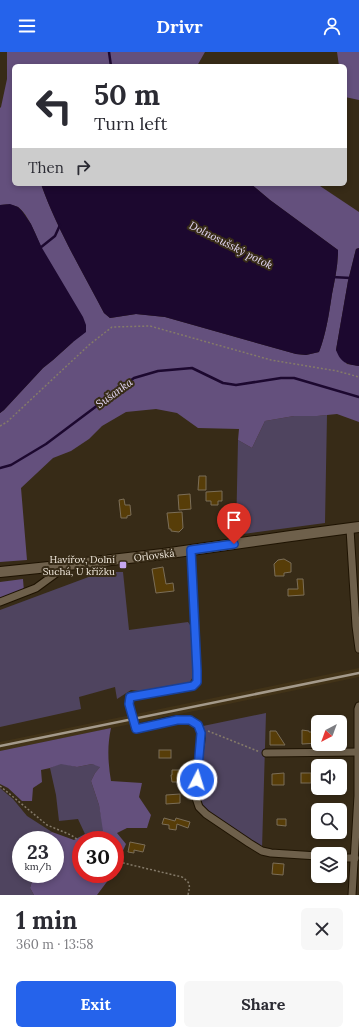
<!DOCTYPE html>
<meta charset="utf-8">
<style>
:root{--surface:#fff;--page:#f7f7f7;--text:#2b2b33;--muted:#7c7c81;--accent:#2563eb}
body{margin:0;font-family:Lora,serif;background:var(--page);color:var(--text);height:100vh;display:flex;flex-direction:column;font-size:15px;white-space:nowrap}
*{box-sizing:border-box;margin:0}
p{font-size:13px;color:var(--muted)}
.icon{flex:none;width:22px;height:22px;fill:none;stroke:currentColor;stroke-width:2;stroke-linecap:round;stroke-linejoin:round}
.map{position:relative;height:843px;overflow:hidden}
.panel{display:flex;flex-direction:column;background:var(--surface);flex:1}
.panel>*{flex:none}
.guide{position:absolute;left:12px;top:12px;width:335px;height:122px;border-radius:6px;box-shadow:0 2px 6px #0003;background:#fff;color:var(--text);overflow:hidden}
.needle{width:26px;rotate:221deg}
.controls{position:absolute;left:311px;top:663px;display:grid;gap:8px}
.controls a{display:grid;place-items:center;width:36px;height:36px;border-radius:6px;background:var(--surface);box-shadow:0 2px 6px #0003;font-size:20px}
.speed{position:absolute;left:12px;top:779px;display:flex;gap:8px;font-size:20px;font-weight:700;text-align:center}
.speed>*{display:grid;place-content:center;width:52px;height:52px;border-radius:50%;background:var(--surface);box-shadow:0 2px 6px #0003;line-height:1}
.speed small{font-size:10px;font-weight:400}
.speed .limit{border:6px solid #d22;background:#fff;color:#111}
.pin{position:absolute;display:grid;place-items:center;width:34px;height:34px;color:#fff;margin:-41px -17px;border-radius:50% 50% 50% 0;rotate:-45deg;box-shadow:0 0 4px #0007}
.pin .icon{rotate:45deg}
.me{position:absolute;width:44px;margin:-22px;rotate:5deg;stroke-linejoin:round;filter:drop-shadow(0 0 3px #0008)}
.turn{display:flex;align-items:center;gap:14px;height:84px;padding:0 16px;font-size:18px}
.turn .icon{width:52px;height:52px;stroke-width:2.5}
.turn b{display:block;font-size:28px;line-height:34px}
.then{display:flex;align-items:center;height:38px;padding:0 16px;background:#0003;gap:8px;font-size:15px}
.round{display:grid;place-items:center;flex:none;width:42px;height:42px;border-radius:6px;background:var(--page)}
.head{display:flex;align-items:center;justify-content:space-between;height:68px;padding:0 16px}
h1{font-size:24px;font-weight:700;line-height:30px}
.primary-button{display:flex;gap:8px;margin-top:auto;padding:8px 16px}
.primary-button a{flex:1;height:46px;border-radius:6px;background:var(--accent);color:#fff;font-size:16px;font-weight:700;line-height:46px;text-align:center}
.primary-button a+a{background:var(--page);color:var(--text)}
header{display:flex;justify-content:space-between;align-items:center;height:52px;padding:0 16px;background:var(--accent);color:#fff;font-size:18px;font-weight:700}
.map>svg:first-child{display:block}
.built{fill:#423318}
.green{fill:#4f445f}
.forest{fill:#64507d;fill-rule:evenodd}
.water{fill:#1c082f}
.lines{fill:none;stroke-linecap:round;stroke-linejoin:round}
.stream{stroke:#1c082f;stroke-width:2.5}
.building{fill:#573d08;stroke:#7b6e58}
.lane-casing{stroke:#1e1302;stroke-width:5.5}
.street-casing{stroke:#1e1302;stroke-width:9}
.secondary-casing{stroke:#1e1302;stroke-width:12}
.path{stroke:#847a69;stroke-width:1.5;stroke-dasharray:2 2;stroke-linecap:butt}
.lane{stroke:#6e604b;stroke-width:3.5}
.street{stroke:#6e604b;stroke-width:7}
.secondary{stroke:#6e604b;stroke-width:10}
.rail{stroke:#a49a8b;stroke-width:2.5}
.route-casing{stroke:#184099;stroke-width:10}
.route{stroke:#2563eb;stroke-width:7}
.poi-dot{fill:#c6a6f0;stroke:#372b17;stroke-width:1.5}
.labels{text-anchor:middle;stroke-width:4;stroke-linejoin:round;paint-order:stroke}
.street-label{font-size:10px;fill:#eee6da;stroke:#372b17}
.poi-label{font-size:10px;fill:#eee6da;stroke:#372b17;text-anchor:end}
.water-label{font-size:11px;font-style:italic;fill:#e4d8f6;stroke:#372b17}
</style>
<header><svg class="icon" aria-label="menu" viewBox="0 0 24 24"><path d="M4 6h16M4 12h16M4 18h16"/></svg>Drivr<svg class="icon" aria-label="person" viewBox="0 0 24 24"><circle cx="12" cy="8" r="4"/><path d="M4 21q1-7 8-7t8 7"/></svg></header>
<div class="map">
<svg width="359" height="843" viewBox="0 0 359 843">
<rect width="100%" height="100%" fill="#372b17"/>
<!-- built -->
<path class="built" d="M359,616V625L0,699V690Z"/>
<!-- green -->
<g class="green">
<path d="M327,363L325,471L236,483L238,388L252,396L265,369L294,364H317Z"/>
<path d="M102,520H123L129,578L188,570L190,573L194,623L188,633L154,641L131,638L117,647L115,635L79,645L81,657L0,675V558Z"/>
<path d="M266,661L262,797L206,759L201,751L197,741L206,686L203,674Z"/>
<path d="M61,711L77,715L92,712L101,714L95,721L91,729L99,753L104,779L85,782L78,767L59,769L56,743L50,716Z"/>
<path d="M0,736L13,747L27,764L52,780L37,785V788H21V822H34L30,836L34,843H0Z"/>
</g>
<!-- forest -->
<g class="forest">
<path d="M7,0H205L197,14H14V132H41C57,177 82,219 104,261L110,266L136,262L165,265L296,302L306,303L319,300C326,282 329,262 332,242C335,227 338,213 338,198L270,148L251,132H317L359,160V196L356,197L348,229L336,298L347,312L359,314V370L337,362L317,364H294L265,369L252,396L238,388L239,377L198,376L177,361L156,357L126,360L102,374L89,387L71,399L53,406L21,436L27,508L0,510V361L4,358L43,316L53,308L73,290C67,273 61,255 56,238C49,219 34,166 18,155C12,152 6,152 0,153V56L1,55L7,27Z"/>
<path d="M337,0H359V48L345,45V14H339Z"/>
<path d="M23,527L24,540L0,548V530Z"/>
<path d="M111,676C107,694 108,711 111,729L142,731L139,745L151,763L147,776H127L117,781L126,792L121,803L120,818L109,827L97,843H34L30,836L34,822H55V788H37V785L52,780L74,788L85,782L103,779L99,753L91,729L95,721L100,715L92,712L77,715L61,712L50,716L41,718L42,730L33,736L32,749H22L8,736L0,732V699ZM81,788H115V822H81Z"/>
</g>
<!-- water -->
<g class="water">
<path d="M41,132H251L270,148L338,198C338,213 335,227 332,242C329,262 326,282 319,300L306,303L296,302L165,265L136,262L110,266L104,261C82,219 57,177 41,132Z"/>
<path d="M10,152L18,155L22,159L31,172L42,196L83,265L86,273V280L73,290L53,308L43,316L4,358L0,361V153Z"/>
<path d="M359,196V314C346,312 341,311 336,298L348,229L356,197Z"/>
</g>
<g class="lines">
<!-- stream -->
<g class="stream">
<path d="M109,0L111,14"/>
<path d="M40,196L55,184L60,173"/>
<path d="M332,225L351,226"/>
<path d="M0,416L11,413L46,392L134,326L158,319L192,316L223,331L236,333L281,326H294L359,345"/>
</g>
</g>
<!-- building -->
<g class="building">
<path d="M199,424H206V438H198Z"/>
<path d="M222,439V449H218V453H211V449H206V440Z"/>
<path d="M190,442L191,457L179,458L178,443Z"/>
<path d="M124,447L125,453H130L131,463L127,464V466H121L119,448Z"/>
<path d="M182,460L183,476L179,480L171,479V477H169L167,461Z"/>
<path d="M284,507L291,511V520L284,521V524H275L274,512L278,508Z"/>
<path d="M163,515L166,532L173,531L174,539L156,541L152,517Z"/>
<path d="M297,527H303L304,543L288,544V537H298Z"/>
<path d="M302,678L309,679V680H318V691L302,692Z"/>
<path d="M270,679H276L285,693H270Z"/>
<rect x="159" y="698" width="12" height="8"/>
<path d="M172,718H182V727H179V730H172L171,723H172Z"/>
<path d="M284,721V733H272V722Z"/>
<rect x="301" y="721" width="10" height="10"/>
<path d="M180,742V751L166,752V743Z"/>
<path d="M164,766L175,769L176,766L190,770L188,776L177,772L176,778L169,777V773L162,772Z"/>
<path d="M277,767H286V774L277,773Z"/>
<path d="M130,790L145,793L143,800L134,798V801L128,800Z"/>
<path d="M273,811L284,812L283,823L272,822Z"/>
</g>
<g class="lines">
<defs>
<path id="lane" d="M136,677L129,652L130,645L193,634L197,630V619L191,500"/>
<g id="street">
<path d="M350,477L356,574L359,597"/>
<path d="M0,550L36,536L66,514"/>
<path d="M136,677C150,674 176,665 189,668C196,669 199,675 201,681L195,743L199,755L206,762L249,791L262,799L271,801L318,804"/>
<path d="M266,701L358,700"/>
<path d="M340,806H355"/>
<path d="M352,843L358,744V657L359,654"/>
</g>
<path id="secondary" d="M0,520L68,513L163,502L291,484L359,475"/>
</defs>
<!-- lane casing -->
<use href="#lane" class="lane-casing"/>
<!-- street casing -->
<use href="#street" class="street-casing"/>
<!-- secondary casing -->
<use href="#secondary" class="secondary-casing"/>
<!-- path -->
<g class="path">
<path d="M0,374L7,370L89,293L112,275L150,274L271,308L337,319L359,325"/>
<path d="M208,679L260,700"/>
<path d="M0,734L47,773L71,783L81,790"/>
<path d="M115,809L182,825C191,831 190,833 188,843"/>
</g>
<!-- lane -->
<use href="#lane" class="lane"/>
<!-- street -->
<use href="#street" class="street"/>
<!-- secondary -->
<use href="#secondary" class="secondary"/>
<!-- rail -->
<path class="rail" d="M0,694L359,621"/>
</g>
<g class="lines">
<defs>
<path id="route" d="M197,728L201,681L198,673L190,668H177L136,677L129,652L130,645L193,634L197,630V619L191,498L234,492"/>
</defs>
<!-- route casing -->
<use href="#route" class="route-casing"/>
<!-- route -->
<use href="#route" class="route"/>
</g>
<!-- markers -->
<rect class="poi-dot" x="119" y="509" width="8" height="8" rx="2"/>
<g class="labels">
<!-- street labels -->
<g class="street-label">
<text transform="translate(154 503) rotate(-7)" y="4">Orlovská</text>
</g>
<!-- poi labels -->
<g class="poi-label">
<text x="115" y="511">Havířov, Dolní<tspan x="115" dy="12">Suchá, U křížku</tspan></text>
</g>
<!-- water labels -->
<g class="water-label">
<text transform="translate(231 193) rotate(27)" y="4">Dolnosušský potok</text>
<text transform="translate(114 341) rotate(-36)" y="4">Sušanka</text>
</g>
</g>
</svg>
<div class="controls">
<a><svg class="needle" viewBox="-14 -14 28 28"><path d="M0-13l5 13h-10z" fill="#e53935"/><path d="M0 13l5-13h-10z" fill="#7c7c81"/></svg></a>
<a><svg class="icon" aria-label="sound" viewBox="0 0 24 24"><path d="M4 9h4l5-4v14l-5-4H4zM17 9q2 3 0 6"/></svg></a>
<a><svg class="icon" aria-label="search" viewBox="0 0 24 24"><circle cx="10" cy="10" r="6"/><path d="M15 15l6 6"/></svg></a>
<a><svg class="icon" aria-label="layers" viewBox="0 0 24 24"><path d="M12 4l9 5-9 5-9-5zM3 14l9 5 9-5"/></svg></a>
</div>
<div class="speed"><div>23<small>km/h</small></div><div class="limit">30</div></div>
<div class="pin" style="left:234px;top:492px;background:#d93025"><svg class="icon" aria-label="arrive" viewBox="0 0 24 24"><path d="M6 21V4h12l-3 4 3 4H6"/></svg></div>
<svg class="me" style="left:197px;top:728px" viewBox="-20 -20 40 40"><circle r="17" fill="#2563eb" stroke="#fff" stroke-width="3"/><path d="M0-11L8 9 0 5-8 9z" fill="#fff"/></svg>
<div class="guide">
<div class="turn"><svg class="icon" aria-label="left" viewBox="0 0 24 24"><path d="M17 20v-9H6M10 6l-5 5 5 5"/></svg><div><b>50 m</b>Turn left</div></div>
<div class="then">Then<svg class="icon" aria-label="right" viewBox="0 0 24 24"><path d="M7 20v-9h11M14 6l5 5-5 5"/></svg></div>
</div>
</div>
<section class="panel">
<div class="head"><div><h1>1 min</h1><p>360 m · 13:58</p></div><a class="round"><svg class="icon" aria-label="close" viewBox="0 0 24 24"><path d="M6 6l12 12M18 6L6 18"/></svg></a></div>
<div class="primary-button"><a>Exit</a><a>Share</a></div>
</section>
